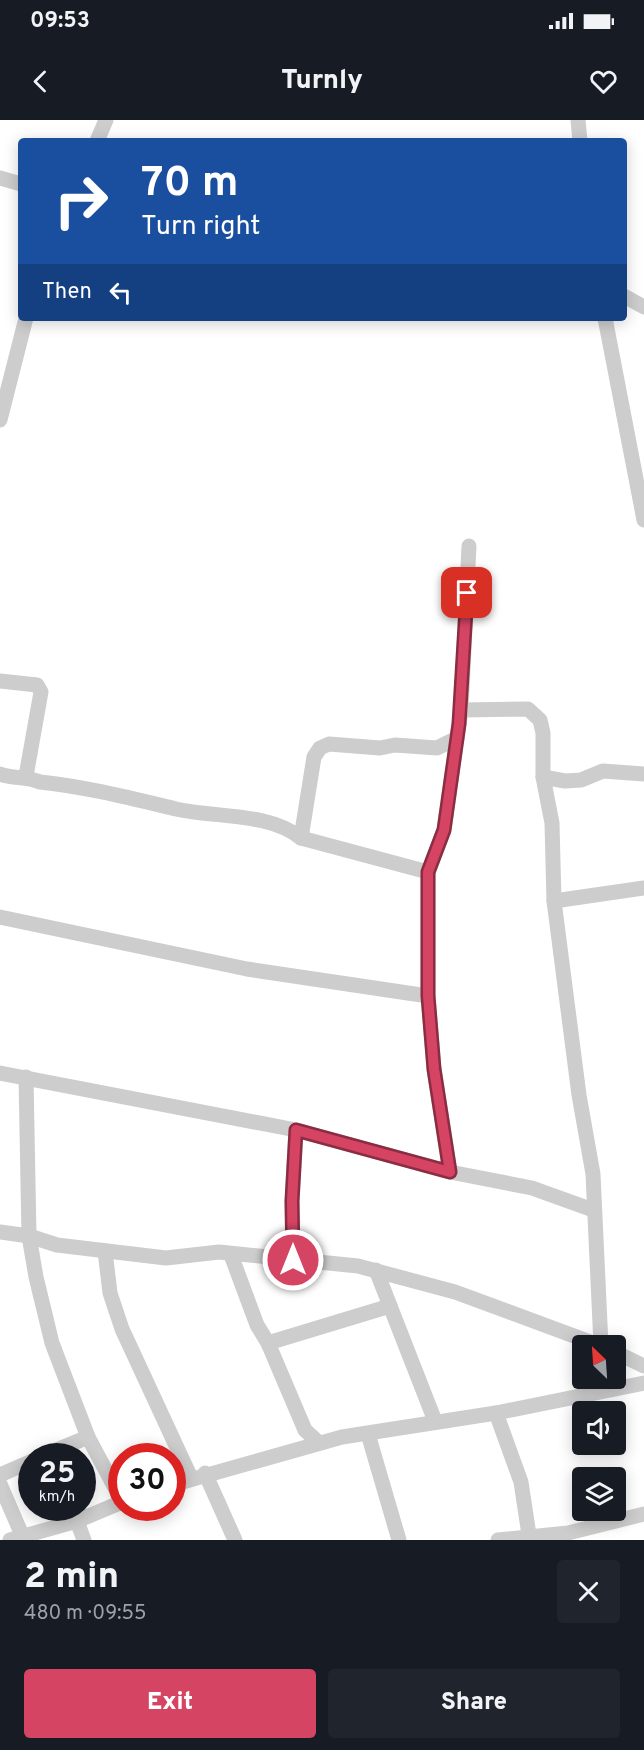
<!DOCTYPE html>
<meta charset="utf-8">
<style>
:root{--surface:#171b24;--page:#20242c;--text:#f1f3f6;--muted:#9ea1a6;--accent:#d64464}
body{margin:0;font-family:Overpass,sans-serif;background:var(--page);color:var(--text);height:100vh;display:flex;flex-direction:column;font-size:22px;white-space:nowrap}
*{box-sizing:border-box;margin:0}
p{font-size:20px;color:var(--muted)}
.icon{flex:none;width:33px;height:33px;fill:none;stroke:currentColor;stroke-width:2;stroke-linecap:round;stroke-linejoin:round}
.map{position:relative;height:1420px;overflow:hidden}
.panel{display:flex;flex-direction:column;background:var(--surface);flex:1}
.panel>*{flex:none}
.hud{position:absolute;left:18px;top:18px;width:609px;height:183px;border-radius:6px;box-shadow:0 3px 15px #0003;background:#1a4fa0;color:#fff;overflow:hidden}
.needle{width:39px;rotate:335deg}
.controls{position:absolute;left:572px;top:1215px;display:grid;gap:12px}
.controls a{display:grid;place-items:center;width:54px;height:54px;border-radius:6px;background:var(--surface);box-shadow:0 3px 15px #0003;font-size:30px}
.speed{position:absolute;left:18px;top:1323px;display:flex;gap:12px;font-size:30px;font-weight:700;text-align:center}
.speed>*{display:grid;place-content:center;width:78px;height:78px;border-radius:50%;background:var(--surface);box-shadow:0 3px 15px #0003;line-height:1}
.speed small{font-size:15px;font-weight:400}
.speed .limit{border:9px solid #d22;background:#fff;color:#111}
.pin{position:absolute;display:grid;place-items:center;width:51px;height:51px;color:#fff;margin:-26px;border-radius:12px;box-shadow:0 3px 9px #0006}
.me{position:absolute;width:66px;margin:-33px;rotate:0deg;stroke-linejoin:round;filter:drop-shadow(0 0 4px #0008)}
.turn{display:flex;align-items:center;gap:21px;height:126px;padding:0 24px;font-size:27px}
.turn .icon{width:78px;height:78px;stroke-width:2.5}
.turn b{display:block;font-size:42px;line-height:51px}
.then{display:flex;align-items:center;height:57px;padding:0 24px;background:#0003;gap:12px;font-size:22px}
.round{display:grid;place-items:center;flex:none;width:63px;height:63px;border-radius:6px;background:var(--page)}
.head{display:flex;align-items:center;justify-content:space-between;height:102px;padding:0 24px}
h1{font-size:36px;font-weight:800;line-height:45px}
.action{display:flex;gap:12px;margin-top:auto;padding:12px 24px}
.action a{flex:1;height:69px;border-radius:6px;background:var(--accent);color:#fff;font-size:24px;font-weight:800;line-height:69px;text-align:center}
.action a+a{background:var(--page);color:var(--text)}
.status{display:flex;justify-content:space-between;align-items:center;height:42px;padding:0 30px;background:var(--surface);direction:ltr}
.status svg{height:16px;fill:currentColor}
header{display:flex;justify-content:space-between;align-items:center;height:78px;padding:0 24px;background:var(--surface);font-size:27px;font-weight:800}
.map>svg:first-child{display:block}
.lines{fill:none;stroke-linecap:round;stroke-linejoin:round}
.minor{stroke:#cdcdcd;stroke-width:15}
.route-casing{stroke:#8b2c41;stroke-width:15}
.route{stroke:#d64464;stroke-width:10}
</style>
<div class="status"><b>09:53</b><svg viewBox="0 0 49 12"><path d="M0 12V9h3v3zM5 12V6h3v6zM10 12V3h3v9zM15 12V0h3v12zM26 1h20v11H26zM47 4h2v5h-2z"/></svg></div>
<header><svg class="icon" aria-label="back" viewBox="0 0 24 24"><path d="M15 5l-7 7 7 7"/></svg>Turnly<svg class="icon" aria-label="heart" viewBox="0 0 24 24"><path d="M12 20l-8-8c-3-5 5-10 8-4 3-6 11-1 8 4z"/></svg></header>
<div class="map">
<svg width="644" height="1420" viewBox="0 0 644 1420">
<rect width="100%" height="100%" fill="#fff"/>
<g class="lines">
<!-- minor -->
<g class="minor">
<path d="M578,0L580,21"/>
<path d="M97,21L106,0"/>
<path d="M0,58L21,64"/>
<path d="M624,176L644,187"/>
<path d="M605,198L644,400"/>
<path d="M0,300L26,198"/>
<path d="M0,561L37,565L41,572L26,656"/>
<path d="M461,590L528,589L540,600L543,613V657L552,703L554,781L579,975L593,1054L601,1225"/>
<path d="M0,654C13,659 26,656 40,662C87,667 130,678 176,689C216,698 268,692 301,718L428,752"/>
<path d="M543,657L565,661L581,660L603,651L644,654"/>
<path d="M301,718L314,637L320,628L329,624L380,628L395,625L437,628L457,618"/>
<path d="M554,781L644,768"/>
<path d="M0,797L247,849L428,876"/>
<path d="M0,953L296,1010L450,1052L532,1068L593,1090"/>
<path d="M26,957L29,1116L36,1157L52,1223L88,1317L122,1381"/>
<path d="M450,1052L434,949L428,876V752L444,710L461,590L469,426"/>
<path d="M0,1112L29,1116L57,1125L166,1138L219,1132L358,1146L455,1172L601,1226"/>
<path d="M105,1131L110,1173L122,1209L191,1358"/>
<path d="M231,1135L257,1205L268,1223L305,1310L319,1323"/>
<path d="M293,1140L292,1081L296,1010"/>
<path d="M376,1150L435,1301"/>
<path d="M268,1223L390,1186"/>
<path d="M615,1232L644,1246"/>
<path d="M496,1293L521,1362L529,1415"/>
<path d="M368,1314L399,1420"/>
<path d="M42,1336L88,1317"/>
<path d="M205,1353L235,1420"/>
<path d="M0,1355L32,1341"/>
<path d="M0,1364L22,1415"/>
<path d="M172,1365L342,1317L496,1293L644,1263"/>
<path d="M77,1401L84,1420"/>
<path d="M10,1420L77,1401L122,1382"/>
<path d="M498,1420L568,1413L644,1394"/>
</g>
</g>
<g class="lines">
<defs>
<path id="route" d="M293,1140L292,1081L296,1010L450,1052L434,949L428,876V752L444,710L459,604L467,473"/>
</defs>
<!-- route casing -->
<use href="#route" class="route-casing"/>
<!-- route -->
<use href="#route" class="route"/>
</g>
</svg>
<div class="controls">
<a><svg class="needle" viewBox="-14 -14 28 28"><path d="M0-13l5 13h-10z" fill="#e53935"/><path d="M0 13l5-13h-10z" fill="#9ea1a6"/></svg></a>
<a><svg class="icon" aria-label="sound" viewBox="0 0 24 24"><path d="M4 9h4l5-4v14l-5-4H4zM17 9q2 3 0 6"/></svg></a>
<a><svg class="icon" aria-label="layers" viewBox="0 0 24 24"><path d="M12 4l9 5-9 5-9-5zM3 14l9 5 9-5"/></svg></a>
</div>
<div class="speed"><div>25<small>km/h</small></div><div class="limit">30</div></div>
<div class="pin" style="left:467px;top:473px;background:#d93025"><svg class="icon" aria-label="arrive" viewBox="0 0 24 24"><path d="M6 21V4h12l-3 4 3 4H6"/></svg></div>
<svg class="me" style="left:293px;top:1140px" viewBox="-20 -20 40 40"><circle r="17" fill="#d64464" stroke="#fff" stroke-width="3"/><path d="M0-11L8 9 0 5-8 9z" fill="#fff"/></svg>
<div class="hud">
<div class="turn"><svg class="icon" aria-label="right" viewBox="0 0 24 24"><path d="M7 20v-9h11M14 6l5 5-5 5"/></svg><div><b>70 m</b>Turn right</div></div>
<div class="then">Then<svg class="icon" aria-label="left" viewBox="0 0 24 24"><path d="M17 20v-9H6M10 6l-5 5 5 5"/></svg></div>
</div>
</div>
<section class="panel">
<div class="head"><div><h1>2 min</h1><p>480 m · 09:55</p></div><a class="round"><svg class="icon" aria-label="close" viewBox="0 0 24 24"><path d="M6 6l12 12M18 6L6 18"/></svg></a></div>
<div class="action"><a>Exit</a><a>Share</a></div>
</section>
